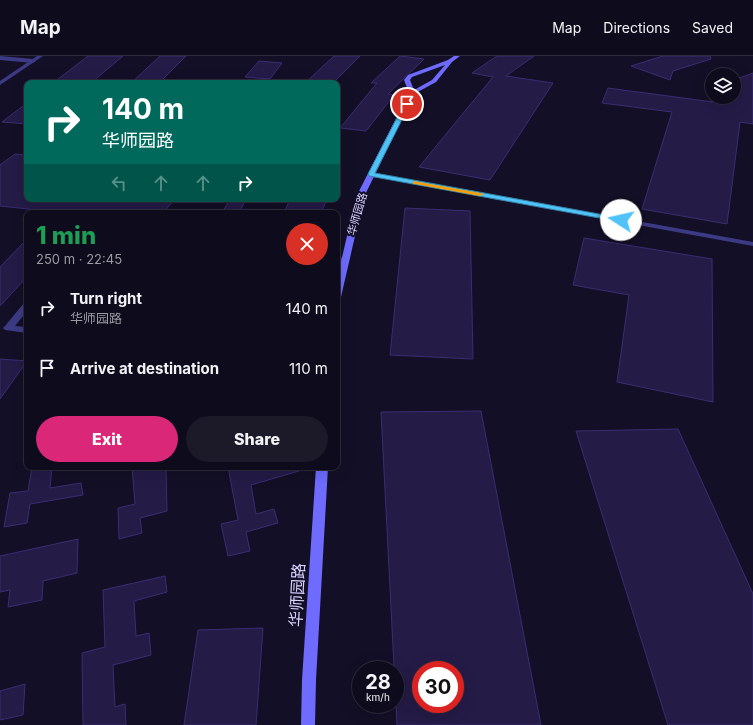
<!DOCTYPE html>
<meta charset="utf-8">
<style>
:root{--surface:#0e0b1c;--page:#1c1929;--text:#f1f3f6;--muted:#9b9ba3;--line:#2e2b3b;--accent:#db2777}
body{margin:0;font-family:Inter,"Noto Sans SC",sans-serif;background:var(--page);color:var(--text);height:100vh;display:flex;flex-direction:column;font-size:15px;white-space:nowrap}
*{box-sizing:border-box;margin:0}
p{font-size:13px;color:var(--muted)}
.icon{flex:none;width:22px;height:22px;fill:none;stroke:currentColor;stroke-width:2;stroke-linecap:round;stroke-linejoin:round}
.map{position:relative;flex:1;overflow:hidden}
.side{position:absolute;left:24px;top:154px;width:316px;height:260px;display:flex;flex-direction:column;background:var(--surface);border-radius:8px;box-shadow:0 4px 16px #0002,0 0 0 1px var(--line)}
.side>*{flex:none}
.hud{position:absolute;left:24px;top:24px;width:316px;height:122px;border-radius:8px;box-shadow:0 4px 16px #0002,0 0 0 1px var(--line);background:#00695c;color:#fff;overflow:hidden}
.buttons{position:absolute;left:705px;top:12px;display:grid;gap:8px}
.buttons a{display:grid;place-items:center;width:36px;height:36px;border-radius:50%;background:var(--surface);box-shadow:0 4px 16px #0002,0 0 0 1px var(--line);font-size:20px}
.speed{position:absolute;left:352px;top:605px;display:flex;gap:8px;font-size:20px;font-weight:700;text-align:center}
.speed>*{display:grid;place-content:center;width:52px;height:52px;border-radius:50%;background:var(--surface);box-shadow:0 4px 16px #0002,0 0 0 1px var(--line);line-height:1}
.speed small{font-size:10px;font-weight:400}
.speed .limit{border:6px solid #d22;background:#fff;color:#111}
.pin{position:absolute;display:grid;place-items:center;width:34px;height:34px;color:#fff;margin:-17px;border:2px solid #fff;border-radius:50%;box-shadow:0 1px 4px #0007}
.me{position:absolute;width:44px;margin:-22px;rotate:280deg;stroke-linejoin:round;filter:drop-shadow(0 0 3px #0008)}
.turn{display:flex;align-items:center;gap:14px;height:84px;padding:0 12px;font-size:18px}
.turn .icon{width:52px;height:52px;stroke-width:2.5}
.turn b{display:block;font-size:28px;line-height:34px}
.lanes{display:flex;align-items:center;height:38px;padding:0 12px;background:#0003;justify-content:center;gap:20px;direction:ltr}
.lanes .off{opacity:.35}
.round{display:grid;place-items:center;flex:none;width:42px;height:42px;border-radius:21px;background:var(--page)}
.summary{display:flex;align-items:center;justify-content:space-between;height:68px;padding:0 12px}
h1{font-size:24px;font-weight:800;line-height:30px;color:#1e9e55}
.cta{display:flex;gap:8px;margin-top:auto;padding:8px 12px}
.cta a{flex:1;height:46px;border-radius:24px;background:var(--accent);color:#fff;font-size:16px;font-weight:800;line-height:46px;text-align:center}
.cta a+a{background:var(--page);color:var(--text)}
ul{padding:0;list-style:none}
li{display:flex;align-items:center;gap:12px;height:60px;padding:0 12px}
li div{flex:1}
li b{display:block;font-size:15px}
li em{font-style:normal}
header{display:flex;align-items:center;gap:24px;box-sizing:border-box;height:56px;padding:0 20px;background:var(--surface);border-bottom:1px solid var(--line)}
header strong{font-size:19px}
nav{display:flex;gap:22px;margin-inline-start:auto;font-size:14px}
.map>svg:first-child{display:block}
.building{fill:#241b47;stroke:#3b2d73;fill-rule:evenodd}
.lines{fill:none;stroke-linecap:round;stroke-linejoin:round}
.minor{fill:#3d3a85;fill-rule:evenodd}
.tertiary{fill:#3d3a85;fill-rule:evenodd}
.secondary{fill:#6f6bff;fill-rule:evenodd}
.route{fill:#4fc3f7;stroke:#337fa1}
.slow{fill:#f59e0b}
.labels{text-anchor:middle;stroke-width:4;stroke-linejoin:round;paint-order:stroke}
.far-street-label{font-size:11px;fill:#d9d4ff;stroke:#130f26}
.near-street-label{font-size:16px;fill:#d9d4ff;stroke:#130f26}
</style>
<header>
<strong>Map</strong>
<nav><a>Map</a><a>Directions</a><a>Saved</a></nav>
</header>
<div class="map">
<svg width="753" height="669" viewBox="0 0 753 669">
<rect width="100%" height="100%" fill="#130f26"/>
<!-- building -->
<g class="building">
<path d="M88,0H123L91,27H53Z"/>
<path d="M160,0H186L159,27H131Z"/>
<path d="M334,0H360L333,27H305Z"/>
<path d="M400,0L424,3L388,38L394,39L366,75L340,72L377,27H371Z"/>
<path d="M497,0H534L506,20L553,27L490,124L419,111L493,21L472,17Z"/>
<path d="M663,0H710L711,3L673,15L670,24L631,10Z"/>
<path d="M259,5L282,7L270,23L245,21Z"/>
<path d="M753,17V68L740,66L727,168L642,153L672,56L602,47L608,32L713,46L714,41H734V24Z"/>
<path d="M27,47V68L2,66Z"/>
<path d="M15,98L27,99V143H161L174,144L163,157H66L0,150V109Z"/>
<path d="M230,143H246L239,157H222Z"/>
<path d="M290,143H327L321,157H284Z"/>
<path d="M405,152L470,155L473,303L390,299Z"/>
<path d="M584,182L712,203L713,346L617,326L629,239L573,229Z"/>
<path d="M27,183V221L0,250V211Z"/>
<path d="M0,303L27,305L0,343Z"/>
<path d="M481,355L541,669H397L381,356ZM421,614H455V648H421Z"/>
<path d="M678,373L753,538V669H668L576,375Z"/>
<path d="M32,411H52L50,432L81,427L83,439L30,448L27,467L4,471L10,437L28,435Z"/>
<path d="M132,411H166L167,455L140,462L142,477L119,483L118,452L135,448Z"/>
<path d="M228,411H298L299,415L251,429L256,458L274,453L278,467L246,476L250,495L228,500L221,468L238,464Z"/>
<path d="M78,483L77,517L43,525L42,544L8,551L10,534L0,536V500Z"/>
<path d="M165,520L167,536L134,545L136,580L149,577L151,599L113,609L115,651L125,648L126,669H83L82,597L105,591L103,534Z"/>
<path d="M263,572L256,669H184L198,574Z"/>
<path d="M25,628L23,659L0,664V635Z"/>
</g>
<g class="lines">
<!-- minor -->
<g class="minor">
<path d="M0,0L33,3L36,5L33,7L0,4Z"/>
<path d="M371,117L753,186V190L369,120L368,119Z"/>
<path d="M337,201L348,202L349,204L345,206L337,205Z"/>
<path d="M27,246V255L15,270L27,271V277L5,274L3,272L5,270L24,247Z"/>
</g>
<!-- tertiary -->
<path class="tertiary" d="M37,0H43L0,29V25Z"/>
<!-- secondary -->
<g class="secondary">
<path d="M454,0H460L452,6L436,26L414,38L364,141L341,241L337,244V223L356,141L409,37L404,24L408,19L448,4ZM445,9L432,24L414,34L410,24L412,21Z"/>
<path d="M316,411H328L316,624L315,669H301L302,624Z"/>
</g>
</g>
<!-- route -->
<path class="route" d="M407,46L410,48L375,117L621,162L624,164L621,166L369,120L368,118L404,48Z"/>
<!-- slow -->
<path class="slow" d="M413,125L480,137L484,138L480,140L415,128H413Z"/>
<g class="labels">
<!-- far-street labels -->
<g class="far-street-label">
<text transform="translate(357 158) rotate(-74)" y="4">华师园路</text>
</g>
<!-- near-street labels -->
<g class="near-street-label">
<text transform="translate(297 539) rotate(-87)" y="6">华师园路</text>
</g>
</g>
</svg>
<div class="buttons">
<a><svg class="icon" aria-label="layers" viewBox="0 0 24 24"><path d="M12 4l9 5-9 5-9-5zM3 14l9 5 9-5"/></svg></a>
</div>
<div class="speed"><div>28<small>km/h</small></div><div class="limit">30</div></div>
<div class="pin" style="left:407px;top:48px;background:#d93025"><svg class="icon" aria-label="arrive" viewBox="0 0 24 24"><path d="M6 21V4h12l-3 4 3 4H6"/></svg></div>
<svg class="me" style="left:621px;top:164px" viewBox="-20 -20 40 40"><circle r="19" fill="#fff"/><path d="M0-13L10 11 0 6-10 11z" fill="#4fc3f7"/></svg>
<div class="hud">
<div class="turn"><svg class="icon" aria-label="right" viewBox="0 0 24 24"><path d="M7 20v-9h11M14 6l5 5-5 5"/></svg><div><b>140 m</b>华师园路</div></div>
<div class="lanes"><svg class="icon off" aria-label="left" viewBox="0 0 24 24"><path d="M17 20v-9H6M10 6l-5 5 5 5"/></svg><svg class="icon off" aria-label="ahead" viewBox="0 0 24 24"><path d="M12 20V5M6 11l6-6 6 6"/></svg><svg class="icon off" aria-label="ahead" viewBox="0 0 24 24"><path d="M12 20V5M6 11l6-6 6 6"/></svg><svg class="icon" aria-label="right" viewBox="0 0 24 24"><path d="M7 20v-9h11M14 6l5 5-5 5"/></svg></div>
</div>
<section class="side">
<div class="summary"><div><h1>1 min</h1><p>250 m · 22:45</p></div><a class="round" style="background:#d93025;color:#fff"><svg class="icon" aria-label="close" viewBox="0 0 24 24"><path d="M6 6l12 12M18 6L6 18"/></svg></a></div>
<ul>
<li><svg class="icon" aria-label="right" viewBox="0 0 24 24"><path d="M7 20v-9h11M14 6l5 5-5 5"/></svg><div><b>Turn right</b><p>华师园路</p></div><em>140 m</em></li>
<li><svg class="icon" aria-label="arrive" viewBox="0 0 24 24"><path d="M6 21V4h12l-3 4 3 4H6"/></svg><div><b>Arrive at destination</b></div><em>110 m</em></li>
</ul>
<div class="cta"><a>Exit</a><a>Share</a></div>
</section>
</div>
